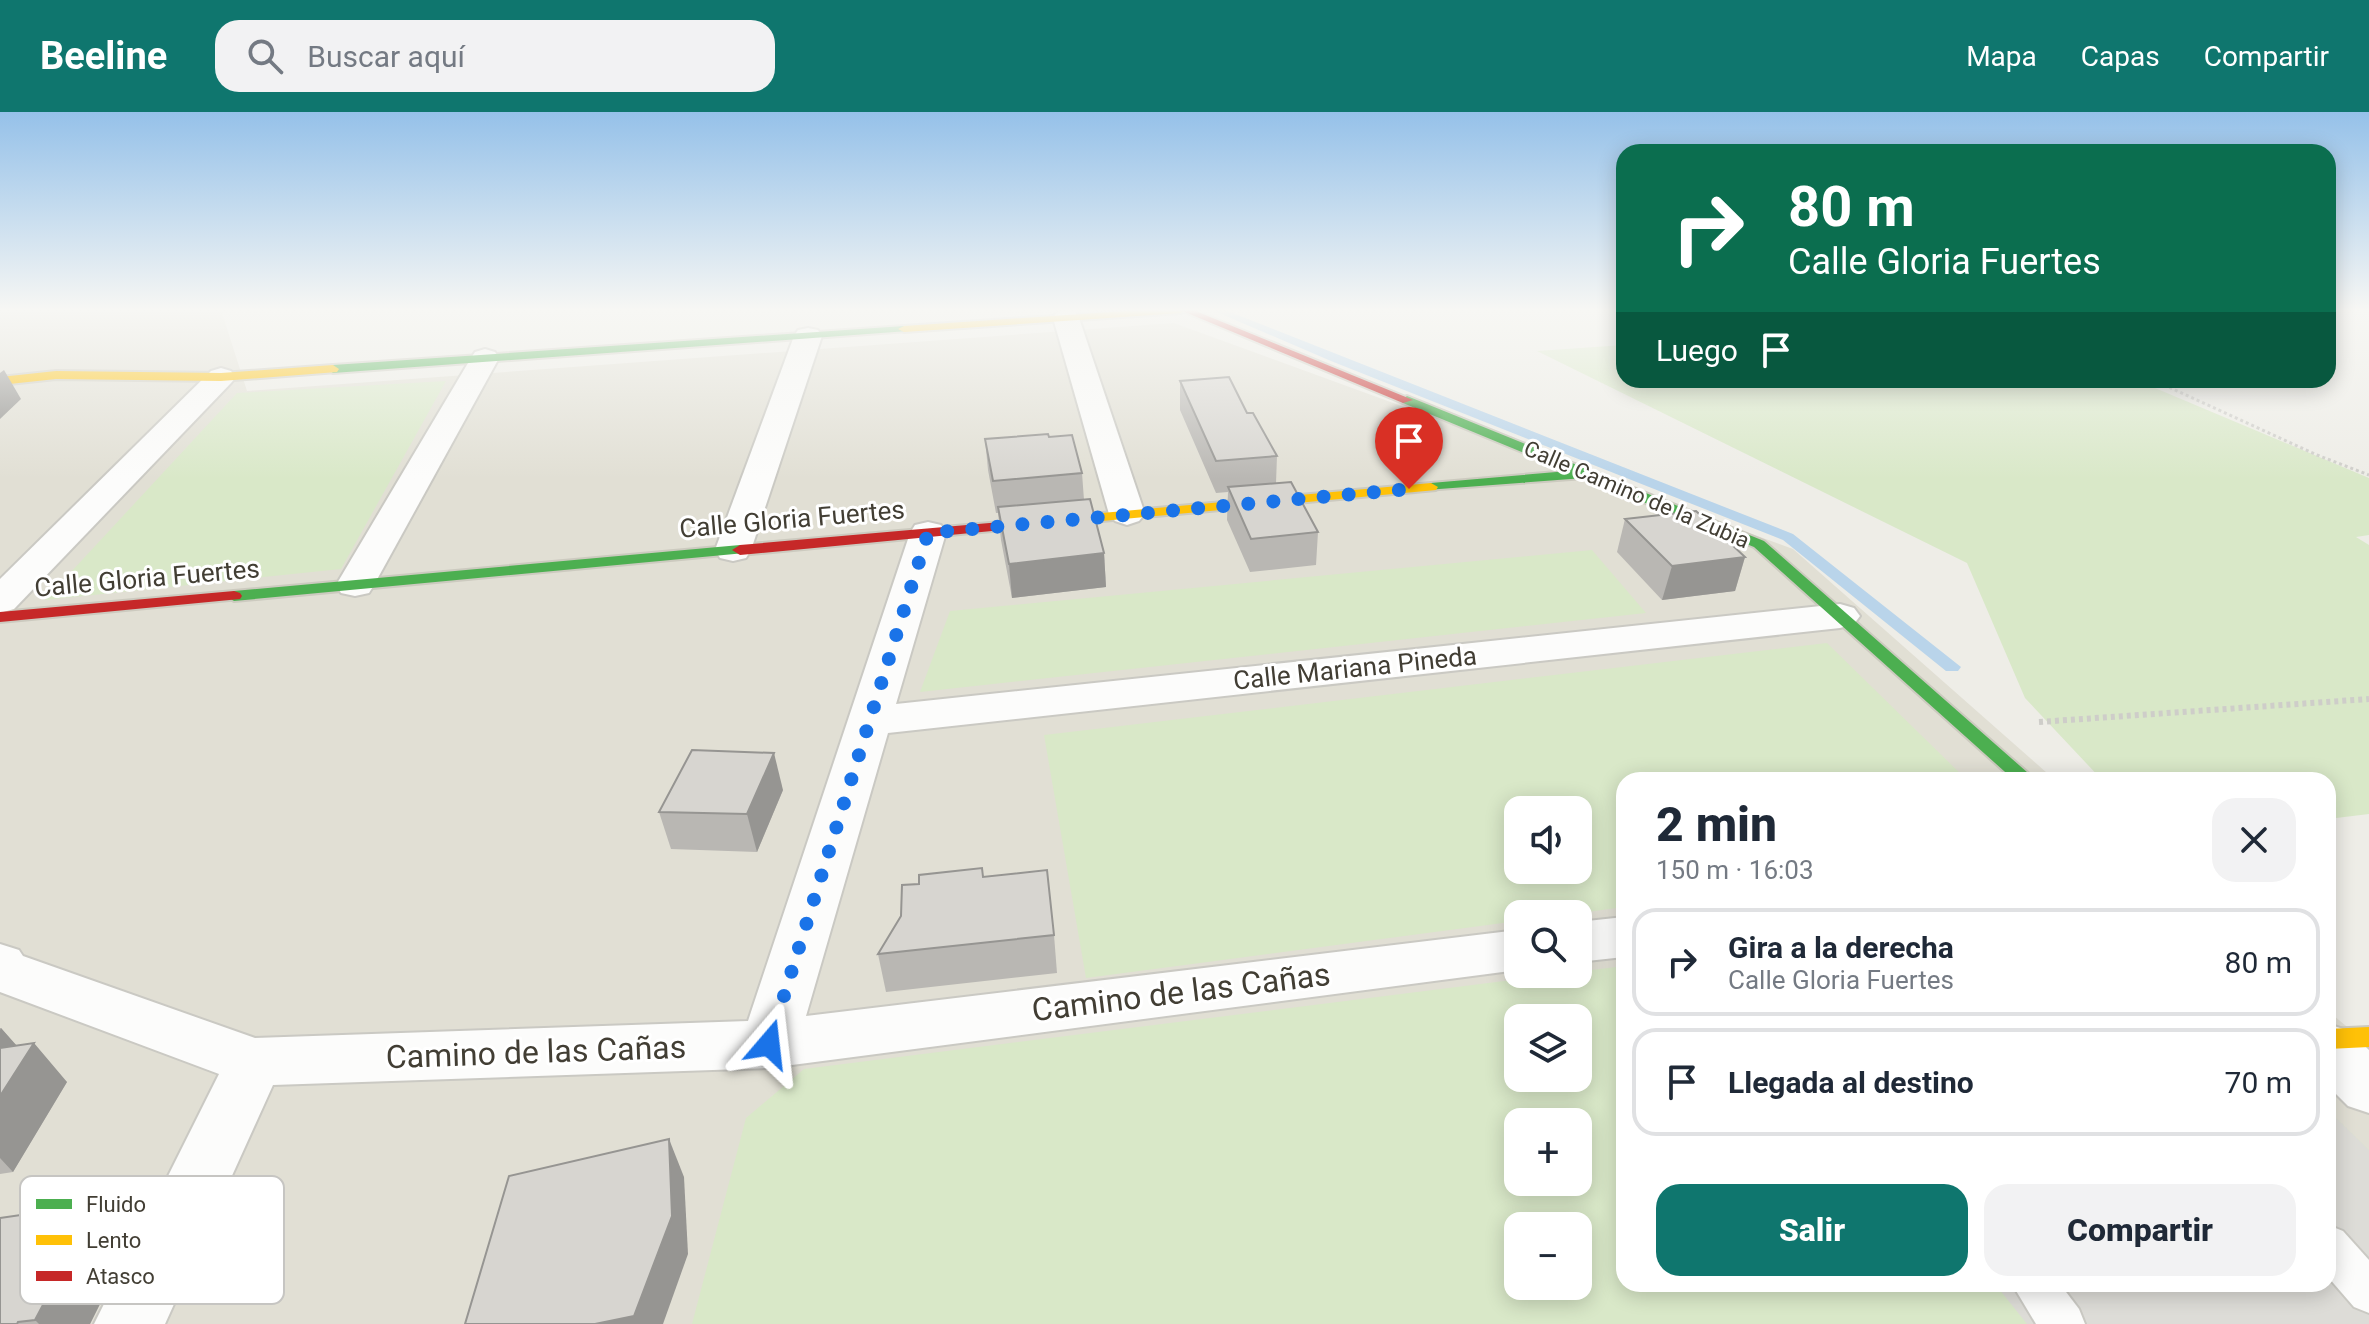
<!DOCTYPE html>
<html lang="es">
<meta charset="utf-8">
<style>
:root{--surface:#fff;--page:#f2f2f3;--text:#1f2937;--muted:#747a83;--line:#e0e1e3;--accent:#0f766e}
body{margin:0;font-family:Roboto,sans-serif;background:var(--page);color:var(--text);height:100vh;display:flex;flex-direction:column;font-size:30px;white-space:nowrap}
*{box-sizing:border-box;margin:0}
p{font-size:26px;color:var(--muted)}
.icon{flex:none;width:44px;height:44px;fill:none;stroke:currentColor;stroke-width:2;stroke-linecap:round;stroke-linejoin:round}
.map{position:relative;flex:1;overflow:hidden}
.side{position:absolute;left:1616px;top:660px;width:720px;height:520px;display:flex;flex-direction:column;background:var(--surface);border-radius:24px;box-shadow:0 4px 20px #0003}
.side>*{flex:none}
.guide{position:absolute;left:1616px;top:32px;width:720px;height:244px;border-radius:24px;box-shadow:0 4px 20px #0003;background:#0b6e4f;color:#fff;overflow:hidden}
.tools{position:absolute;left:1504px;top:684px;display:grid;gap:16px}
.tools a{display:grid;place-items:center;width:88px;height:88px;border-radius:16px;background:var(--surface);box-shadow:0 4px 20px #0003;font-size:40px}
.pin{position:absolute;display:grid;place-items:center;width:68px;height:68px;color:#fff;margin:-82px -34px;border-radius:50% 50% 50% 0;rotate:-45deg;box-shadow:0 0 8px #0007}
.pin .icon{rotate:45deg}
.me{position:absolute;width:88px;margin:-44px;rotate:17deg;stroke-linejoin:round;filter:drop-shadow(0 0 6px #0008)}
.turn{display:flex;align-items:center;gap:28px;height:168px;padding:0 40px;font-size:36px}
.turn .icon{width:104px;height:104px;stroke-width:2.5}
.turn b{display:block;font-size:56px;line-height:68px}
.then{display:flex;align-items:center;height:76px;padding:0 40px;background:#0003;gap:16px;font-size:30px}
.round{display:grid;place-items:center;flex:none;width:84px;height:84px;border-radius:24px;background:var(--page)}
.summary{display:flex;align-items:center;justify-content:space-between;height:136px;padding:0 40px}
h1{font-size:48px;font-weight:800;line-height:60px}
.cta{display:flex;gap:16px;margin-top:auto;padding:16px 40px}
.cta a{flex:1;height:92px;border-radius:24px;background:var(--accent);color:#fff;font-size:32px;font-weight:800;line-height:92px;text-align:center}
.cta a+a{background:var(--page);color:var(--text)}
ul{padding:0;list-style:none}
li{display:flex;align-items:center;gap:24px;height:108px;margin:0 16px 12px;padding:0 24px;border:4px solid var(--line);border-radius:24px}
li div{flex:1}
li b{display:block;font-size:30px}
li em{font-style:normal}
header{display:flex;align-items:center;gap:48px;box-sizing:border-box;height:112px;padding:0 40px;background:var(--accent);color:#fff}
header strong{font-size:38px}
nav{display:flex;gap:44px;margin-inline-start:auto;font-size:28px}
.search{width:560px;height:72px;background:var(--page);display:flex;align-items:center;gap:20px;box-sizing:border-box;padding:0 28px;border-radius:24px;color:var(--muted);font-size:30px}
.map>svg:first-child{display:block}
.residential{fill:#e1dfd4;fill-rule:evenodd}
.green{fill:#d9e8c8;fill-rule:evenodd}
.parking{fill:#dddcd7}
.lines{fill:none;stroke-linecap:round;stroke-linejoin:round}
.stream{fill:#b9d4ea;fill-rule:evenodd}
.lane-casing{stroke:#cac9c3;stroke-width:4}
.street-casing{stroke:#cac9c3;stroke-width:4}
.fast-casing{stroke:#cccabf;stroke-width:4}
.slow-casing{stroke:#cccabf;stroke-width:4}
.jam-casing{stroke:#cccabf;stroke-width:4}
.path-far1{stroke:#cecdc9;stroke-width:3;stroke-dasharray:3 3;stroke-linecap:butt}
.path{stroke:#cecdc9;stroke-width:6;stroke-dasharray:4 4;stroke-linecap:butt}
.lane{fill:#fcfcfb;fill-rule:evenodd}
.street{fill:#fcfcfb;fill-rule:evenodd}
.fast{fill:#4caf50;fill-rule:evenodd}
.slow{fill:#ffc107;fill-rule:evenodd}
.jam{fill:#c62828;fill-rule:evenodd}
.wall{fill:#b9b7b3}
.shaded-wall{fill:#969592}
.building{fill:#d7d5d0;stroke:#969592;stroke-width:2}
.route{stroke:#1a73e8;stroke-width:14;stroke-dasharray:0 25.2}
.labels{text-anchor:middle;stroke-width:6;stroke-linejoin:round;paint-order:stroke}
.far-street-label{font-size:22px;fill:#423e34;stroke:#fff}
.street-label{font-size:26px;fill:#423e34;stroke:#fff}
.near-street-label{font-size:32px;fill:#423e34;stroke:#fff}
.key{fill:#fff;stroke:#c6c5c2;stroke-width:2}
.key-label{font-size:22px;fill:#423e34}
</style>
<header>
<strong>Beeline</strong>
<div class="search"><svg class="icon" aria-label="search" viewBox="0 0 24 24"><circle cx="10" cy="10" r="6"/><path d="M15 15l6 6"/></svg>Buscar aquí</div>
<nav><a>Mapa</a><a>Capas</a><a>Compartir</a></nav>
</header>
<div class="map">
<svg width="2369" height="1212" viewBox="0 0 2369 1212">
<rect width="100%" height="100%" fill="#eeede7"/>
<!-- residential -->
<path class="residential" d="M0,198H221L247,279L1174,211L1793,437L2055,668H1624V1172H2328V899L2369,933V1212H0ZM1518,698H1578V758H1518ZM1518,802H1578V862H1518ZM1518,906H1578V966H1518ZM1518,1010H1578V1070H1518ZM1518,1114H1578V1174H1518Z"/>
<!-- green -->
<g class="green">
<path d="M1624,233V268H2136L2369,366V423L2356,425L2369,433V702L2328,707V668H2102L2025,586L1967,451L1537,239Z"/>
<path d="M446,269L341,457L45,488L237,281Z"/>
<path d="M1592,438L1646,501L920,580L950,499Z"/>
<path d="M1827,531L1967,668H1624V795L1573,802H1518V809L1086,866L1044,623ZM1518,698H1578V758H1518Z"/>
<path d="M1624,854V1172H2328V998L2369,1038V1212H692L746,1006L804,957ZM1518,906H1578V966H1518ZM1518,1010H1578V1070H1518ZM1518,1114H1578V1174H1518Z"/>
</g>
<!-- parking -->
<path class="parking" d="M2328,998L2369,1038V1212H2027L1995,1172H2328Z"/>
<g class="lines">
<!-- stream -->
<path class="stream" d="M1212,198H1225L1793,422L1961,555L1958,559H1946L1783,428L1331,249Z"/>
<defs>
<g id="lane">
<path d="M2328,1113L2343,1119L2369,1148V1201L2354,1195L2328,1165Z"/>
<path d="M2012,1172H2060L2079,1197L2085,1212H2036Z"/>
</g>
<g id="street">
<path d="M1066,198L1075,200L1079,206L1145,402L1139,409L1127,413L1115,409L1109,402L1053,206L1057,200Z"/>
<path d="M808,216L818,218L822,224L751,438L746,446L733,449L720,446L715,438L794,224L798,218Z"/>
<path d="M485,237L495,240L499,246L374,473L369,481L355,484L341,481L336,473L471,246L475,240Z"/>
<path d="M221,256L231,259L236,265L231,271L14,497L0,501V467L211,259Z"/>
<path d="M928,410L941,413L946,421L896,592L1840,492L1854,496L1860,504L1854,512L1840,516L888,621L806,904L1518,818V858L769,956L273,973L165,1212H94L219,962L0,880V832L19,838L23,844L255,926L748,909L910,421L915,413Z"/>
<path d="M1624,805V845L1578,850V810Z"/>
<path d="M2328,912L2349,919L2369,938V1001L2348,994L2328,974Z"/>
</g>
<g id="fast">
<path d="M904,214L908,215V219L333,261L327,257L333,253Z"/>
<path d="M1407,284L1764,429L2036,668H2014L1754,435L1584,366L1426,378L1424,375L1431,371L1568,359L1403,291L1401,288Z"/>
<path d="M740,433L748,438L745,441L234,489L226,484L234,479Z"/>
</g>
<g id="slow">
<path d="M1140,198H1186L1181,201L904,220L898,217L904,214Z"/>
<path d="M333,253L339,257L337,260L221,269L56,267L0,273V265L56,259L221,261Z"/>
<path d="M1431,371L1438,375L1436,378L1091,410L1084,406L1091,402Z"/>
<path d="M2369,915V935L2328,937V917Z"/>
</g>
<g id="jam">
<path d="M1180,198H1193L1413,288L1403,291Z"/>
<path d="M1091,402L1098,406L1096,409L740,443L732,438L740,433Z"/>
<path d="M234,479L240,481L242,484L240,487L0,510V500Z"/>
</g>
</defs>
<!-- lane casing -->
<use href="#lane" class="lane-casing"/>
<!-- street casing -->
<use href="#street" class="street-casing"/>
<!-- fast casing -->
<use href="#fast" class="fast-casing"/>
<!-- slow casing -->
<use href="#slow" class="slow-casing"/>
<!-- jam casing -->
<use href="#jam" class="jam-casing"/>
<!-- path-far1 -->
<path class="path-far1" d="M2153,268L2317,343L2369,363"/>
<!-- path -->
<path class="path" d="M2039,610L2369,587"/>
<!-- lane -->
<use href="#lane" class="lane"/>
<!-- street -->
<use href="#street" class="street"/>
<!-- fast -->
<use href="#fast" class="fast"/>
<!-- slow -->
<use href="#slow" class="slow"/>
<!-- jam -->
<use href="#jam" class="jam"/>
</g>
<!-- wall -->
<g class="wall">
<path d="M1180,269L1247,301L1277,344L1276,371L1318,420L1316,453L1250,460L1227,408L1228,380L1216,381L1180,298Z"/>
<path d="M1049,325L1082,361L1084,388L1104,441L1106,475L1012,486L1001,428L998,401H996L988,358L985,327Z"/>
<path d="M1625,407L1745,445L1735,479L1662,488L1617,440Z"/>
<path d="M783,678L757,740L671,737L659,700Z"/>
<path d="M983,765L1054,823L1057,861L886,880L878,842L901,804Z"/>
<path d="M0,916H1L16,934L67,970L13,1060L0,1062Z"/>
<path d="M69,1096L105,1133L92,1159L108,1176L90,1212H0Z"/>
</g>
<!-- shaded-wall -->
<g class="shaded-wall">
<path d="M4,258L21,287L0,307V261Z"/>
<path d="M1104,441L1106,475L1012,486L1009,452Z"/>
<path d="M1745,445L1735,479L1662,488L1672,454Z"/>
<path d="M774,641L783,678L757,740L747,702Z"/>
<path d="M1,916L26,944L34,931L67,970L13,1060L0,1046V918Z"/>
<path d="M669,1027L684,1065L688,1142L663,1212H595Z"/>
<path d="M69,1096L105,1133L92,1159L108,1176L90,1212H39L35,1208L45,1142Z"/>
</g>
<!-- building -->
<g class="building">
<path d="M1229,265L1247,301H1253L1277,344L1216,349L1180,269Z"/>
<path d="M1048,322L1049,325L1072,323L1082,361L993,369L985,327Z"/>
<path d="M1291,370L1318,420L1251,427L1228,375Z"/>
<path d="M1090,387L1104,441L1009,452L998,395Z"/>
<path d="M1696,399L1745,445L1672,454L1625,407Z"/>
<path d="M692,638L774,641L747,702L659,700Z"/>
<path d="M982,756L983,765L1047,758L1054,823L878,842L901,804L902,773L919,772V763Z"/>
<path d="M34,931L0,984V936Z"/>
<path d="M669,1027L672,1104L634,1204L595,1212H465L509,1064Z"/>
<path d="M69,1096L45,1142L72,1138L35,1208L18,1210L17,1212H0V1106Z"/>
</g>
<!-- sky -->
<linearGradient id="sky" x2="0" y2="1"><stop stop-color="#95c1e9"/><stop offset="0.54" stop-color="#f7f7f4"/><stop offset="1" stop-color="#f7f7f4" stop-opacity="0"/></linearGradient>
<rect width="2369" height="367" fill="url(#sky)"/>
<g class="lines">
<!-- route -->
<path class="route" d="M769,932L928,421L1409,377"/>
</g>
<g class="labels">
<!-- far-street labels -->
<g class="far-street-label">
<text transform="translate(1637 382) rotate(23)" y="8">Calle Camino de la Zubia</text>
</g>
<!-- street labels -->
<g class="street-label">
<text transform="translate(792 407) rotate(-5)" y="9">Calle Gloria Fuertes</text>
<text transform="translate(147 466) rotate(-5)" y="9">Calle Gloria Fuertes</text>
<text transform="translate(1355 556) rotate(-6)" y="9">Calle Mariana Pineda</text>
</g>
<!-- near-street labels -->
<g class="near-street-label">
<text transform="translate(1181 880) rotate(-7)" y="11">Camino de las Cañas</text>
<text transform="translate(536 940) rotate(-2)" y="11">Camino de las Cañas</text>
</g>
</g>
<!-- legend -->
<rect x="20" y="1064" width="264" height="128" rx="12" class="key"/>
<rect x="36" y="1087" width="36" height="10" fill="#4caf50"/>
<rect x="36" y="1123" width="36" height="10" fill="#ffc107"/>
<rect x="36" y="1159" width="36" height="10" fill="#c62828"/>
<g class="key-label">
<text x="86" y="1100">Fluido</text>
<text x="86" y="1136">Lento</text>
<text x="86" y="1172">Atasco</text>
</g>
</svg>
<div class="tools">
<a><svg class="icon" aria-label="sound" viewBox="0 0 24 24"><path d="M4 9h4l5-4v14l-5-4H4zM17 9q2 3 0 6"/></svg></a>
<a><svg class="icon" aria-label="search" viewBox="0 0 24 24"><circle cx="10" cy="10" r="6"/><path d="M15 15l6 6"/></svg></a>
<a><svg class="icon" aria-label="layers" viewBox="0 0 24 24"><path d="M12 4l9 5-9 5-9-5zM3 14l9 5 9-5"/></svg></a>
<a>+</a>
<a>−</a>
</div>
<div class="pin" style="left:1409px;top:377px;background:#d93025"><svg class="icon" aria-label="arrive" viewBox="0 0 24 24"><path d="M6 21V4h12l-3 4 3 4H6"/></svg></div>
<svg class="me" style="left:769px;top:932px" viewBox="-20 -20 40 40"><path d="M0-17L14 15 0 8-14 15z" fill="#1a73e8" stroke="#fff" stroke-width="4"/></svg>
<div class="guide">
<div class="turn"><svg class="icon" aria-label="right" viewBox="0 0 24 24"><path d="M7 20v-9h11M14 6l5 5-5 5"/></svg><div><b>80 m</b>Calle Gloria Fuertes</div></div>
<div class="then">Luego<svg class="icon" aria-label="arrive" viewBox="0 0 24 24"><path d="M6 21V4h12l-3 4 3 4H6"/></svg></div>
</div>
<section class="side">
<div class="summary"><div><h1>2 min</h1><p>150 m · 16:03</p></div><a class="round"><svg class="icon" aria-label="close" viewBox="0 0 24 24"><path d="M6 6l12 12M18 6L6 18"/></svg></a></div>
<ul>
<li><svg class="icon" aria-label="right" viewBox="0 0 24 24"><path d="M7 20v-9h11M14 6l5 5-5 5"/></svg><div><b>Gira a la derecha</b><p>Calle Gloria Fuertes</p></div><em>80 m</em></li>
<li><svg class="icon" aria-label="arrive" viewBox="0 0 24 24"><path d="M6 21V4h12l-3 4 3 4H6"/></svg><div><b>Llegada al destino</b></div><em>70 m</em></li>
</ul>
<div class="cta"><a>Salir</a><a>Compartir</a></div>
</section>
</div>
